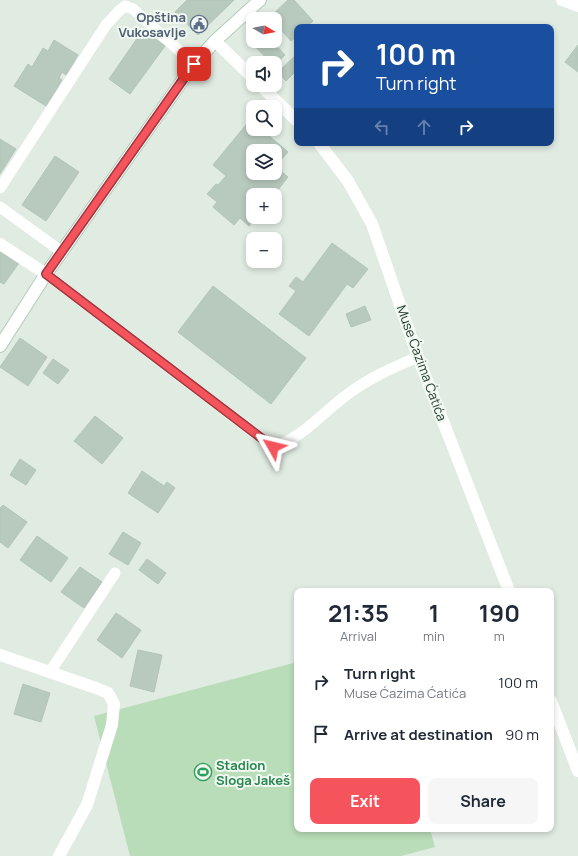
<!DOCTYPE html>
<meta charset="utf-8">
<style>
:root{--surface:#fff;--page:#f6f6f7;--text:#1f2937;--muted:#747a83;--accent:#f5545d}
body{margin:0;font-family:Manrope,sans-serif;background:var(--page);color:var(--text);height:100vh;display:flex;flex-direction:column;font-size:15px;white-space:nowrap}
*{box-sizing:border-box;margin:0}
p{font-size:13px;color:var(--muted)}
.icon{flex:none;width:22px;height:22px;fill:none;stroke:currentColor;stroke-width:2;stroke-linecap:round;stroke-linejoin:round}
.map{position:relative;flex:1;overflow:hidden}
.drawer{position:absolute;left:294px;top:588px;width:260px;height:244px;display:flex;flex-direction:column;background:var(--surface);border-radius:8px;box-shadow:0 2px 6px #0003}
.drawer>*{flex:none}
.top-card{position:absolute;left:294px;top:24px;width:260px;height:122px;border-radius:8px;box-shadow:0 2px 6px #0003;background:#1a4fa0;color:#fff;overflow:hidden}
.needle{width:26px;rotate:100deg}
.buttons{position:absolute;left:246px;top:12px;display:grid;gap:8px}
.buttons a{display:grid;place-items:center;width:36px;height:36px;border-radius:8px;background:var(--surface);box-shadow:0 2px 6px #0003;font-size:20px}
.pin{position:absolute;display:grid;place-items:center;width:34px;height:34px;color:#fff;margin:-17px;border-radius:8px;box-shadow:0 2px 6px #0006}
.me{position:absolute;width:44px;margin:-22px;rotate:307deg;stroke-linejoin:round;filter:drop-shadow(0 0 3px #0008)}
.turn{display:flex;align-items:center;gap:14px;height:84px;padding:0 16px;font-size:18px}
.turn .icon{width:52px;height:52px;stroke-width:2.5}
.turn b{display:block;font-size:28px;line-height:34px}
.lanes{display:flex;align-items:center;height:38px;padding:0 16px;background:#0003;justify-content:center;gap:20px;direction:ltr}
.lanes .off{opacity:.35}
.eta{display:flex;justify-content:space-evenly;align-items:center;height:68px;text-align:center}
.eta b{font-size:24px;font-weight:700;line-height:28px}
.cta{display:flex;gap:8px;margin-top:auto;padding:8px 16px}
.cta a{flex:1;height:46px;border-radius:8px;background:var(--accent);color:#fff;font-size:16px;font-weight:700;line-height:46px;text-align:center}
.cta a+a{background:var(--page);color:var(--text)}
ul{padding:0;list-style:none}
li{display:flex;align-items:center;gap:12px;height:52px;padding:0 16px}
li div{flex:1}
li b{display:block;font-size:15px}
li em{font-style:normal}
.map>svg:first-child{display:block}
.green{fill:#b9ddb8}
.building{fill:#b8c9bd;stroke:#b2c5b7;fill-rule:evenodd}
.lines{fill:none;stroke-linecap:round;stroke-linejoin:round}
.secondary-casing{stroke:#b3cbbb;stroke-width:14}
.lane{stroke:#fff;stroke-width:11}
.street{stroke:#fff;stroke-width:12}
.secondary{stroke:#fff;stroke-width:12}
.route-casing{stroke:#9f373c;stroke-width:10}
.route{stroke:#f5545d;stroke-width:7}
.labels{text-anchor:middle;stroke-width:4;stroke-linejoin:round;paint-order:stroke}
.service-label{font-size:13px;font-weight:bold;fill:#4e5e75;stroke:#f0f8f1;text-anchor:end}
.street-label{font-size:13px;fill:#203b2c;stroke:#f0f8f1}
.leisure-label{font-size:13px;font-weight:bold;fill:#27864d;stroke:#f0f8f1;text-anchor:start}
</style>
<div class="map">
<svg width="578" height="856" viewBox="0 0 578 856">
<rect width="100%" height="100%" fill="#e0ebe2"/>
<!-- green -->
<path class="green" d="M297,662V829H430L435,847L401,856H130L94,716Z"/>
<!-- building -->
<g class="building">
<path d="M187,0H234L198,35L175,12Z"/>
<path d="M288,0H294L313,21L306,27H297V36L291,41L275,23V19L270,17Z"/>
<path d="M143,30L165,46L130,94L109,79Z"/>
<path d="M253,30V41H272L285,55L275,65V63H271L246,37Z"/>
<path d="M54,40L78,55L66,75L62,72L59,78L62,80L46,106L14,86L28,64L32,67L43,48L48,51Z"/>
<path d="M578,45V72L565,62Z"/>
<path d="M294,57L297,61V70L286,81L278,72Z"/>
<path d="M250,120L253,123V129H261L288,152L275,167L288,177L274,195H253V217H256L249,226L240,218L234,225L213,207L217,202L207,194L216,184L218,185L226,176L213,165ZM253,151H275V173H253Z"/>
<path d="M0,139L16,149L0,174Z"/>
<path d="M55,156L79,172L46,221L22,205Z"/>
<path d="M332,243L368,269L353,288L347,284L309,336L279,314L296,291L289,286L296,277L303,282Z"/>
<path d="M0,249L19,263L4,284L0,282Z"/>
<path d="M213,286L306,358L271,404L178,332Z"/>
<path d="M365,306L371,320L351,327L346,314Z"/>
<path d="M20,338L47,357L28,386L0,367Z"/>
<path d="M53,359L69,370L58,384L43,373Z"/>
<path d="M95,416L123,438L102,464L74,441Z"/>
<path d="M20,459L36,470L26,485L10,475Z"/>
<path d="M142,471L164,486L167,482L175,488L158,513L128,493Z"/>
<path d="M3,505L27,522L8,548L0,542V508Z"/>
<path d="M123,532L141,543L128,565L109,554Z"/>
<path d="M37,536L68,558L51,582L20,560Z"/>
<path d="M147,559L166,573L158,584L139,570Z"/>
<path d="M80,567L102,582L84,608L61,592Z"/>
<path d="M116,613L141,630L122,658L97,640Z"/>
<path d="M138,650L162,655L154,692L130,686Z"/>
<path d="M23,684L50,693L41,722L14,714Z"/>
</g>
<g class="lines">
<defs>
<path id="secondary" d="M0,346L46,274L194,64L215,41L260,0"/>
</defs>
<!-- secondary casing -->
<use href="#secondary" class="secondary-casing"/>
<!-- lane -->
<g class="lane">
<path d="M0,188L106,25L118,12L125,6L133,9L194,64"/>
<path d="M0,207L62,252"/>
<path d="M46,274L273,447C302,439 324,411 348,394C369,378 394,367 418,357"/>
<path d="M50,672L115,573"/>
</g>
<!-- street -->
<g class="street">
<path d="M562,0L578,6"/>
<path d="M215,41L253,78"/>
<path d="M260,85L297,121"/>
<path d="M319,143L348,181L372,224L418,357L509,591"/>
<path d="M0,244L46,274"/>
<path d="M0,655L96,688L108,693L114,704L112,725L87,805L59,856"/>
<path d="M551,701L578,771"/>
</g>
<!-- secondary -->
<use href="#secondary" class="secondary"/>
</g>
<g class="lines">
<defs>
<path id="route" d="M194,64L46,274L273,447"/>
</defs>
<!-- route casing -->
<use href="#route" class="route-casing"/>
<!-- route -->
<use href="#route" class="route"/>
</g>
<!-- icons -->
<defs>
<symbol id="civic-ring" viewBox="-11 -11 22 22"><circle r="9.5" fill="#f0f8f1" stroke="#5c6f8a" stroke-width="1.5"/><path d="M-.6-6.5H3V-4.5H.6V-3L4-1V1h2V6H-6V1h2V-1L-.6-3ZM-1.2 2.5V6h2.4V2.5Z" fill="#5c6f8a"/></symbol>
<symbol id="stadium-ring" viewBox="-11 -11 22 22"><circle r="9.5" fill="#f0f8f1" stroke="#2e9e5b" stroke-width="1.5"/><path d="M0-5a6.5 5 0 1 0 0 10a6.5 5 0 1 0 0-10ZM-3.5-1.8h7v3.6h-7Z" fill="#2e9e5b"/></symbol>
</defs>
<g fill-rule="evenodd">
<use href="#civic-ring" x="189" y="14" width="20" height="20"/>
<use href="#stadium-ring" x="193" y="762" width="20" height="20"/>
</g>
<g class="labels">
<!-- service labels -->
<g class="service-label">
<text x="186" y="22">Opština<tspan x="186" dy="15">Vukosavlje</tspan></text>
</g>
<!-- street labels -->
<g class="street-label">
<text transform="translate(422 363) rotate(70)" y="5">Muse Ćazima Ćatića</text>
</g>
<!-- leisure labels -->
<g class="leisure-label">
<text x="216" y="770">Stadion<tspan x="216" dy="15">Sloga Jakeš</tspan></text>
</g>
</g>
</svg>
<div class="buttons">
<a><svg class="needle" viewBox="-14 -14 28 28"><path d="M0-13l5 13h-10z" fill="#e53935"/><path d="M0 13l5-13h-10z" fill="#747a83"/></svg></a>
<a><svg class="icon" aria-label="sound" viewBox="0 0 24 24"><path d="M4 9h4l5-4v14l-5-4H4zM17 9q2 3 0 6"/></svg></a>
<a><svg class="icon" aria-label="search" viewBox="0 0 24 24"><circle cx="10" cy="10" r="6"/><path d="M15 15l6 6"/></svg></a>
<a><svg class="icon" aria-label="layers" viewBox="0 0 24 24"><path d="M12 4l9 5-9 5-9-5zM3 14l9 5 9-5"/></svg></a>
<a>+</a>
<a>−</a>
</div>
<div class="pin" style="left:194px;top:64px;background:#d93025"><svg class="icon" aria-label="arrive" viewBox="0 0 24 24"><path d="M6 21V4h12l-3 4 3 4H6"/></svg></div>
<svg class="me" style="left:273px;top:447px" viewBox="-20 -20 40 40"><path d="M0-17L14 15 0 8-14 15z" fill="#f5545d" stroke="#fff" stroke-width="4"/></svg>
<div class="top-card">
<div class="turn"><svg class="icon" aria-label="right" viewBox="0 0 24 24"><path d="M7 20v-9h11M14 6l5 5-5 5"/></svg><div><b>100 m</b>Turn right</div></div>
<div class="lanes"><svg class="icon off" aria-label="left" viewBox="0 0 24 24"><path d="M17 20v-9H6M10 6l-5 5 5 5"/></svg><svg class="icon off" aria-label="ahead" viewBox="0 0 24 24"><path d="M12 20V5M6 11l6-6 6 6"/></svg><svg class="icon" aria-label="right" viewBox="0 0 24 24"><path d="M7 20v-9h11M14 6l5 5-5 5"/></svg></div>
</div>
<section class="drawer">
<div class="eta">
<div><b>21:35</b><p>Arrival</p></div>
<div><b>1</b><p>min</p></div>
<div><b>190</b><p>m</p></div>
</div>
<ul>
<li><svg class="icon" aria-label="right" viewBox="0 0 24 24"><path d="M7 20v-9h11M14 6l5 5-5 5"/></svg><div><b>Turn right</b><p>Muse Ćazima Ćatića</p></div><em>100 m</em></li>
<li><svg class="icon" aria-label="arrive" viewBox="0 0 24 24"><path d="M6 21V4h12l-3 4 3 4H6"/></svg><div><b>Arrive at destination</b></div><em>90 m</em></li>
</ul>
<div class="cta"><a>Exit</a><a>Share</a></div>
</section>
</div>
